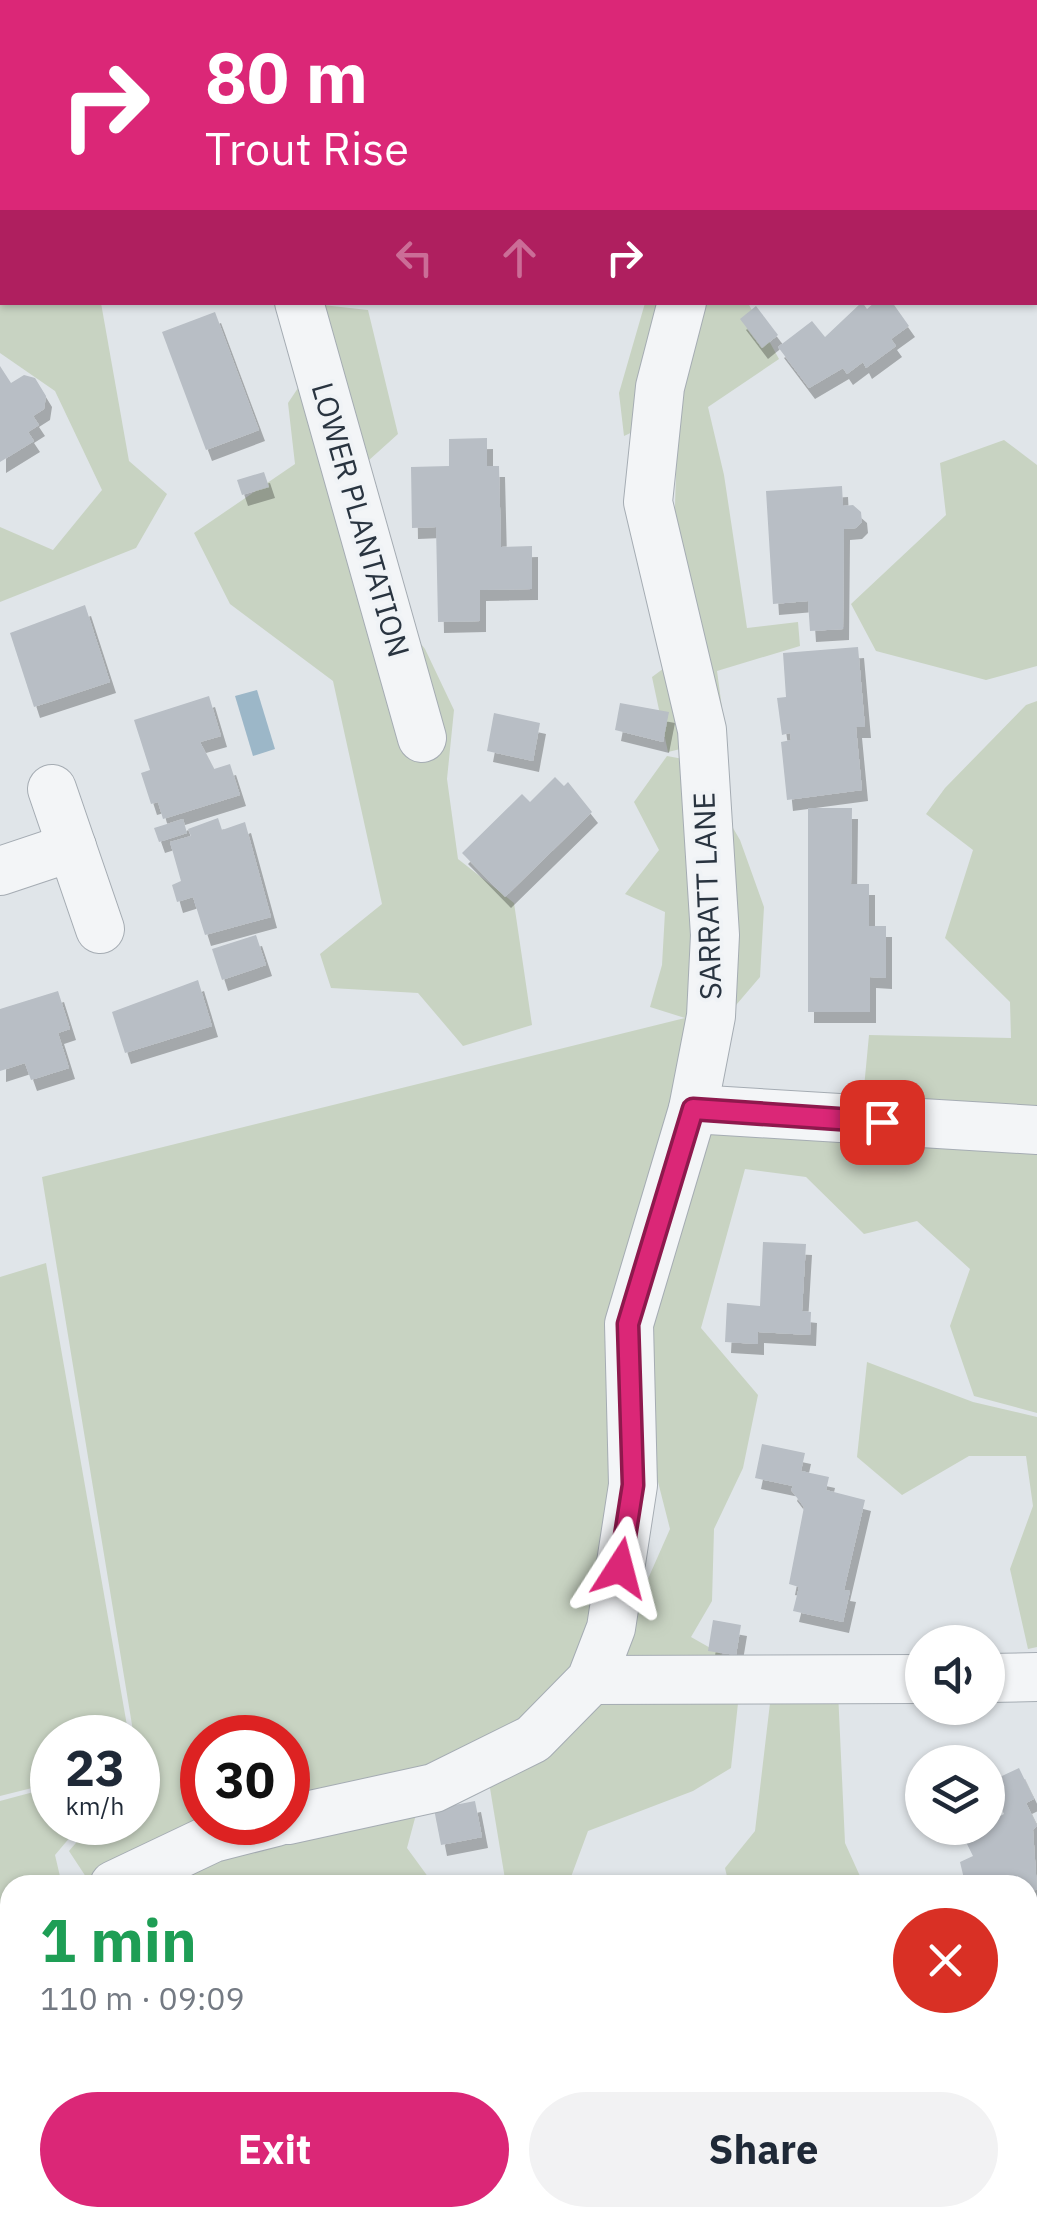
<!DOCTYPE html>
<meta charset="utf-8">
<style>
:root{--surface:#fff;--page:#f2f2f3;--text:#1f2937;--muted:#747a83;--accent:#db2777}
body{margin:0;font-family:"IBM Plex Sans",sans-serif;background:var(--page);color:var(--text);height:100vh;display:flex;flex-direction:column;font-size:38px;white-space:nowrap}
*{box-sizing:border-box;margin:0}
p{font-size:32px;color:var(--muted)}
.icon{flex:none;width:55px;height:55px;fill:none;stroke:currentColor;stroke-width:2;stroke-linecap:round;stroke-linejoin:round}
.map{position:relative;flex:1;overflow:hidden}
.side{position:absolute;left:0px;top:1875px;width:1038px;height:352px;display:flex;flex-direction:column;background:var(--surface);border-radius:30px 30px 0 0;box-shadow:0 2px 8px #0004}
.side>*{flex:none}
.hud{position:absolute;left:0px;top:0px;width:1038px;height:305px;box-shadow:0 2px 8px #0004;background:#db2777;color:#fff;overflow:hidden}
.buttons{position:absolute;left:905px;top:1625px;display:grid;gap:20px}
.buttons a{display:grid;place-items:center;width:100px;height:100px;border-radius:50%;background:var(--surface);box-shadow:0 2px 8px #0004;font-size:50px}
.speed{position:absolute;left:30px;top:1715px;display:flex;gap:20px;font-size:50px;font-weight:700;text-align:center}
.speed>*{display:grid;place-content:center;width:130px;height:130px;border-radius:50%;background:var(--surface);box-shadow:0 2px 8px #0004;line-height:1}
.speed small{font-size:25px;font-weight:400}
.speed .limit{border:15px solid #d22;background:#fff;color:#111}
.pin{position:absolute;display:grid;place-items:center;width:85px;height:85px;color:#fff;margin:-42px;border-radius:20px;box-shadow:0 5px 15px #0006}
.me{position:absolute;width:110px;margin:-55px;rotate:9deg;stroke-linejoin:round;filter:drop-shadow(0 0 8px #0008)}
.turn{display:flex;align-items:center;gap:35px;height:210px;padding:0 40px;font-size:45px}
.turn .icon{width:130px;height:130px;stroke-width:2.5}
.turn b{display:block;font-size:70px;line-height:85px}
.lanes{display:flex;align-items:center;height:95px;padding:0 40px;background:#0003;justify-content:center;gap:50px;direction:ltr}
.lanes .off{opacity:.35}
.round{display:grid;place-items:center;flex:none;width:105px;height:105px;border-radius:52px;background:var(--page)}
.headline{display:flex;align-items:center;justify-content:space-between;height:170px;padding:0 40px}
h1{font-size:60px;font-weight:800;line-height:75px;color:#1e9e55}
.primary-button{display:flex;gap:20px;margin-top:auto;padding:20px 40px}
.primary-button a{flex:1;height:115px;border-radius:60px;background:var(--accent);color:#fff;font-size:40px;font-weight:800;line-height:115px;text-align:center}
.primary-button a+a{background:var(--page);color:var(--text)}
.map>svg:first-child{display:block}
.green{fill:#c8d3c2}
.water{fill:#9cb7c8}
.building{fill:#b8bec5;filter:url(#shadow)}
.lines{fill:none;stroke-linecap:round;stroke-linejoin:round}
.minor-casing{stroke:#a5acb3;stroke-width:50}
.minor{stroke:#f3f5f7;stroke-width:48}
.route-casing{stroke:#8e194d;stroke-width:25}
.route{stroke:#db2777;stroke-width:18}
.labels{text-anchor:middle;stroke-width:8;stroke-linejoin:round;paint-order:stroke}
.street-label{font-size:30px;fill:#293440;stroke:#f0f3f6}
</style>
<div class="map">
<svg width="1037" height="2227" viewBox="0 0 1037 2227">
<defs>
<filter id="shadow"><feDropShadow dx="6" dy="11" stdDeviation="0" flood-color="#0004"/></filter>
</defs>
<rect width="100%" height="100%" fill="#e0e5e9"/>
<!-- green -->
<g class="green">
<path d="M0,277L2,302L101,303L129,461L167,494L136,548L0,602V527L53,550L102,490L55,391L0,353Z"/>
<path d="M645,303H748L779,359L708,407L724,475L747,628L798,622L800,646L717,671L726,738L668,752L652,677L694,646L674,537L678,411L624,436L619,393Z"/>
<path d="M314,304L368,310L398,434L358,470L401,619L425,649L454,710L447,779L458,859L514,903L532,1025L463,1046L418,993L331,988L320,954L382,904L333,681L230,604L194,533L295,464L288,403L322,352Z"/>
<path d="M1004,440L1037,465V666L986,680L876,651L851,604L946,515L940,463Z"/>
<path d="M1037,701V1413L974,1396L950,1326L970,1269L917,1221L864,1234L806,1177L745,1169L701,1328L758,1395L743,1468L714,1529L712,1601L691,1637L742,1666L731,1768L693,1791L588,1831L568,1885H506L487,1770L613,1658L670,1529L643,1423L646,1327L696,1133L860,1130L869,1035L1011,1038L1010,1002L945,938L973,850L926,814L945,788L1026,705Z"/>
<path d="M667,756L694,761L740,840L764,907L760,977L719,1025L618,1485L598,1620L573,1669L517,1725L426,1777L407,1848L434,1885H282L271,1879L264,1885H116L288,1806V1738H202V1822L208,1823L88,1880L69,1851L93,1823L138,1822V1738L134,1737L42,1177L685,1018L650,1007L662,965L665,912L625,894L659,850L634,802Z"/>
<path d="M46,1263L129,1737L52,1738V1783L0,1796V1277Z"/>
<path d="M867,1362L973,1402L1037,1417V1647L1028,1649L1010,1569L1033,1506L1026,1456H969L902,1495L857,1457Z"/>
<path d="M774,1669L837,1670L845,1843L864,1885H729L725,1868L755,1831Z"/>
<path d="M52,1787V1822L82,1823L55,1855L62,1885H10V1979L0,2002V1801Z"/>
<path d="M10,1991V2183L0,2195V2012Z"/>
<path d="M457,2218H617L633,2227H461Z"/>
</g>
<!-- water -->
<path class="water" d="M257,690L275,749L253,756L235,696Z"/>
<!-- building -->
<g class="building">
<path d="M862,302L867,309L875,302H892L909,326L891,339L896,346L866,368L863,362L847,374L843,368L809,388L778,347L812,321L825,337Z"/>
<path d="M756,306L778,335L762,348L740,319Z"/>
<path d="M215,312L259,430L206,450L162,332Z"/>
<path d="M0,366L11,383L24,375L35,378L46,396L44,409L33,416L39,425L28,432L34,441L0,462Z"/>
<path d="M487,438V466H499L501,547L532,546V589L480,590V621L438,622L436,527L412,528L411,467L449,466V439Z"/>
<path d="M264,472L269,487L242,495L237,480Z"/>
<path d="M842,486L843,506L853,505L861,512L862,522L856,528L844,529L843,629L810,631L808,601L773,604L766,491Z"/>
<path d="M85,605L110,682L34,707L10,633Z"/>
<path d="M858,647L865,727H856L862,790L787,800L781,742L791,740L790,733L782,735L777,698L786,697L783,653Z"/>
<path d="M209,696L221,736L200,742L214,769L230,764L240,795L163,819L158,802L151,804L141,773L150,770L134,720Z"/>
<path d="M620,703L669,712L663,742L615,730Z"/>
<path d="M494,713L540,723L533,761L487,751Z"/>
<path d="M555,777L564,786L568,782L592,812L505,897L462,853L522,794L530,802Z"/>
<path d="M808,808H852L851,884H869V926H886V978L870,977V1012H808Z"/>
<path d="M218,818L222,830L245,822L271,917L205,935L193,897L177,902L172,885L181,881L170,842L191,836L188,829Z"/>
<path d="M183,819L187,833L159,842L154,828Z"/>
<path d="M256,935L266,965L222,980L212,949Z"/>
<path d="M198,980L212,1026L125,1053L112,1012Z"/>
<path d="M58,991L70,1029L58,1033L69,1068L31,1080L25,1063L0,1071V1009Z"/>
<path d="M763,1242L806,1244L802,1311L811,1312L810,1335L758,1332V1344L725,1342L727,1303L760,1306Z"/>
<path d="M762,1444L805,1453L801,1471L829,1477L826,1490L865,1500L844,1590L850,1591L843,1622L793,1611L799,1587L789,1584L804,1507L791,1490L793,1486L755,1478Z"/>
<path d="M713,1620L741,1625L736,1655L708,1651Z"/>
<path d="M1019,1768L1034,1799L1026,1803L1037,1826L1033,1830L1037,1889L1028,1894V1885L965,1883L960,1862L973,1856L962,1834L988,1828V1822L1004,1814L989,1782Z"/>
<path d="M475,1801L482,1837L441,1845L434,1809Z"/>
<path d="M1028,1985L1037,1987L1029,2037H1028Z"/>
<path d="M105,2218H170L163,2227H97Z"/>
<path d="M797,2218H868L872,2227H801Z"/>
</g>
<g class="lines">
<defs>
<g id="minor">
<path d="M371,0L381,2"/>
<path d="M110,2L119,0"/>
<path d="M288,2V0"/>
<path d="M754,2L755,0"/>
<path d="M0,33H2"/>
<path d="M1035,150H1037"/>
<path d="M299,302L422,738"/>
<path d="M52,789L100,929"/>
<path d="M0,871L72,847"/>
<path d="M693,1109L1037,1130"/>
<path d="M988,1678L1037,1677"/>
<path d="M591,1680L922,1679"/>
<path d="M288,1820L434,1788L533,1739L591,1680L611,1628L633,1485L629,1324L693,1109L711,1016L715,935L702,730L648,502L660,387L682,302"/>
<path d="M114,1885L213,1838L276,1822"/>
<path d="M0,2052L10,2028"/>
</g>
</defs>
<!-- minor casing -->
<use href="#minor" class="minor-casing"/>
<!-- minor -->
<use href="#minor" class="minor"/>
</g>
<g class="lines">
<defs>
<path id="route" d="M620,1568L633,1485L628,1324L693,1109L882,1122"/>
</defs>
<!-- route casing -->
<use href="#route" class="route-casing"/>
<!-- route -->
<use href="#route" class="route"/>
</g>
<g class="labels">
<!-- street labels -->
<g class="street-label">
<text transform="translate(360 520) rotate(74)" y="10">LOWER PLANTATION</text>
<text transform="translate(708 896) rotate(-92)" y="10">SARRATT LANE</text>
</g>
</g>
</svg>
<div class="buttons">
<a><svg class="icon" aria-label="sound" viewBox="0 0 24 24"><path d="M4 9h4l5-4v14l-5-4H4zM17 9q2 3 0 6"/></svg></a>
<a><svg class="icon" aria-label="layers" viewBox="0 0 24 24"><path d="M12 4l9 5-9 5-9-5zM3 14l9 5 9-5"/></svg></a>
</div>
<div class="speed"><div>23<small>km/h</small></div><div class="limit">30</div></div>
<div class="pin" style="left:882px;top:1122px;background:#d93025"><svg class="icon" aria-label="arrive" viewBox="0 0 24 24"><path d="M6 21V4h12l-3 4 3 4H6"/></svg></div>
<svg class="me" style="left:620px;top:1568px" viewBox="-20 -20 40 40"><path d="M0-17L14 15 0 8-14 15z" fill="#db2777" stroke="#fff" stroke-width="4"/></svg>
<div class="hud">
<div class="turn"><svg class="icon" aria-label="right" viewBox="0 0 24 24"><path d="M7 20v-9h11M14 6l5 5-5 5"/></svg><div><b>80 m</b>Trout Rise</div></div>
<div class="lanes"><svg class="icon off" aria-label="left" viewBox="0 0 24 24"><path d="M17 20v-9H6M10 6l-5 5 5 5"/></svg><svg class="icon off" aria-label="ahead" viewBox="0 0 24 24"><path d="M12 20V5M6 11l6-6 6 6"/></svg><svg class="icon" aria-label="right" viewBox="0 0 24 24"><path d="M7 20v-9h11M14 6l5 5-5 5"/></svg></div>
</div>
<section class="side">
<div class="headline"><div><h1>1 min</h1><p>110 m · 09:09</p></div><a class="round" style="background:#d93025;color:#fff"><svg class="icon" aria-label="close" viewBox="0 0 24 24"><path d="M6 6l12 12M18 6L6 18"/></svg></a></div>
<div class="primary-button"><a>Exit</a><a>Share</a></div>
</section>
</div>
